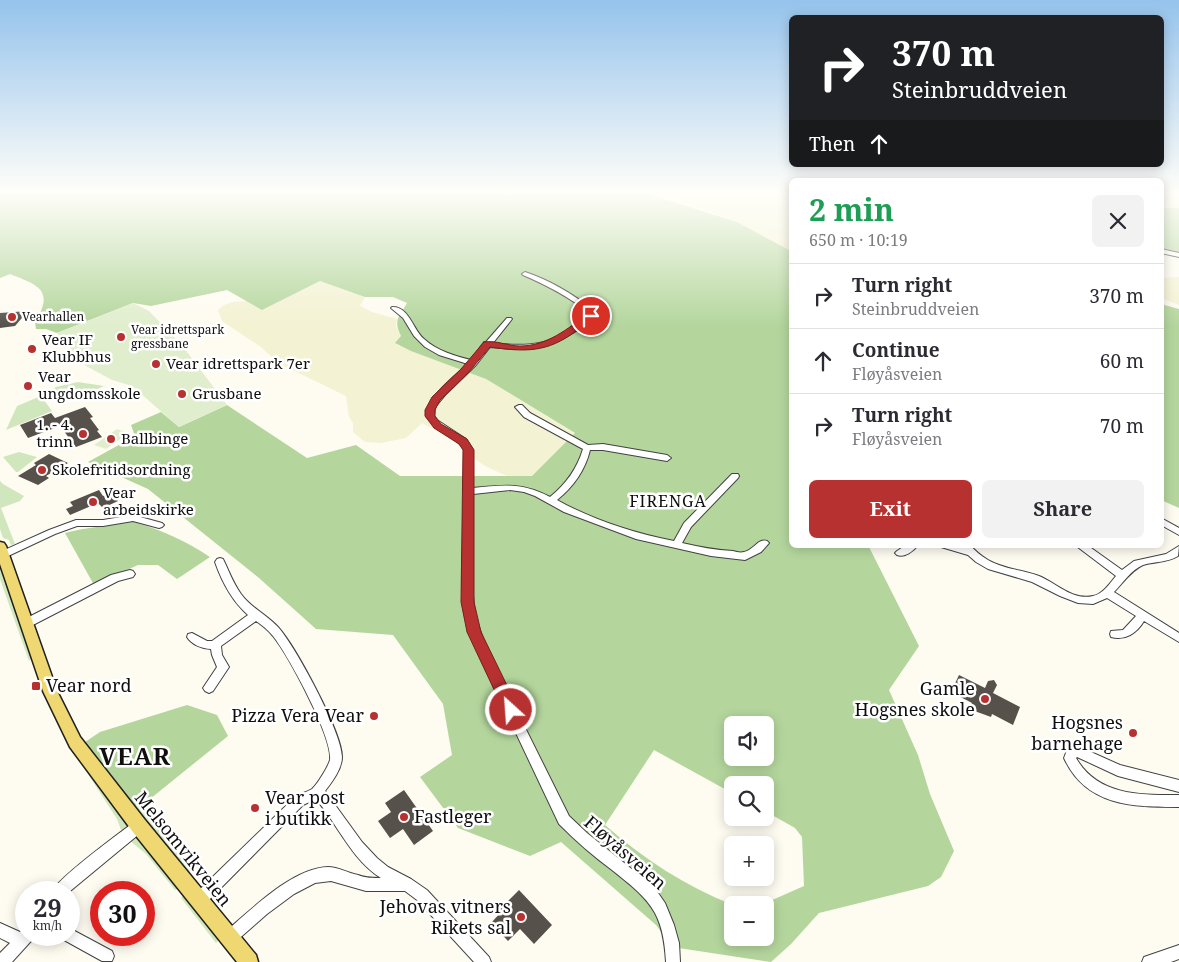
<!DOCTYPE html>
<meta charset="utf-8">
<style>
:root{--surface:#fff;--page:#f2f2f3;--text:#2b2b33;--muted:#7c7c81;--line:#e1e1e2;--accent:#b63130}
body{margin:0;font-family:"Noto Serif",serif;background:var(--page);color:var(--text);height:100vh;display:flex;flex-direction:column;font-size:19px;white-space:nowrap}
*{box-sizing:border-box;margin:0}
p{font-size:16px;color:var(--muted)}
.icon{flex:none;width:28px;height:28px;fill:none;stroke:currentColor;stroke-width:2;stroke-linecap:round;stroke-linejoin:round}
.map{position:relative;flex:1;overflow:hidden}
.sheet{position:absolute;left:789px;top:178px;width:375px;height:370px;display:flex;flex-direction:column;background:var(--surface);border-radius:8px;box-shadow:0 2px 12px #0003}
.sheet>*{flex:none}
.banner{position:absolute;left:789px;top:15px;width:375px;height:152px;border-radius:8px;box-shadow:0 2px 12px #0003;background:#202124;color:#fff;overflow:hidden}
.fabs{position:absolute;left:724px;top:716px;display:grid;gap:10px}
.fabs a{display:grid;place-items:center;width:50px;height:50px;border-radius:8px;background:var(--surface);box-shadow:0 2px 12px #0003;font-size:25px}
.speed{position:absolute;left:15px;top:881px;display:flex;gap:10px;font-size:25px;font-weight:700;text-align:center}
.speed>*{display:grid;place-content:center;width:65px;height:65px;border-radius:50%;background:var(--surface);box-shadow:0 2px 12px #0003;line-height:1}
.speed small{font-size:12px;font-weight:400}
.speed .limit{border:8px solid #d22;background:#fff;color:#111}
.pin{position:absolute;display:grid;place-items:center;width:42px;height:42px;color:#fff;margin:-21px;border:2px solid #fff;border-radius:50%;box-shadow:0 1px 5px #0007}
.me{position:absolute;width:55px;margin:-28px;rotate:334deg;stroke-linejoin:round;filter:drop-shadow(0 0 4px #0008)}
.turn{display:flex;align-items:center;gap:18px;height:105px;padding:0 20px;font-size:22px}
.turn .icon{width:65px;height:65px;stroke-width:2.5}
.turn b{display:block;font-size:35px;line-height:42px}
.then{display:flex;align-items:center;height:48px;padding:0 20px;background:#0003;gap:10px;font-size:19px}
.round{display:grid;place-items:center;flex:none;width:52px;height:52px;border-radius:8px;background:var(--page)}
.summary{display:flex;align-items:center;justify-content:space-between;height:85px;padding:0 20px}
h1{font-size:30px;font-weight:700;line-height:38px;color:#1e9e55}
.button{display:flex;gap:10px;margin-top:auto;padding:10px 20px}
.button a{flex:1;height:58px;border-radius:8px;background:var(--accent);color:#fff;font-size:20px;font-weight:700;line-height:58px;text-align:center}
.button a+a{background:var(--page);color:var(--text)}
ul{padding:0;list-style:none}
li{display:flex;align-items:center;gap:15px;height:65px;padding:0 20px;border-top:1px solid var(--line)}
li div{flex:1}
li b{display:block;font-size:19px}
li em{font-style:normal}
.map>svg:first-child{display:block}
.farmland{fill:#f3f2d3}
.green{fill:#d0e7bd}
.forest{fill:#b4d69d;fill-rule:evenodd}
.pitch{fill:#e1eece}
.building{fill:#57514c}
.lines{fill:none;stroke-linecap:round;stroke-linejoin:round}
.minor-casing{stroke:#424242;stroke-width:2}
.major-casing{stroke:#202020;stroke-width:3}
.minor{fill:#fff;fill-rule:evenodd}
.major{fill:#efd771;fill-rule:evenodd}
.route{fill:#b63130;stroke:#76201f}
.poi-dot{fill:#b63130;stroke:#fff;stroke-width:2}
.labels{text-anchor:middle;stroke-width:5;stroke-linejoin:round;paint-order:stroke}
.far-poi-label{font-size:12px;fill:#0f0f0f;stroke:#fff;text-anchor:start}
.poi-label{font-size:15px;fill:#0f0f0f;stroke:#fff;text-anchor:start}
.neighbourhood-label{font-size:16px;letter-spacing:1px;fill:#0f0f0f;stroke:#fff}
.near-poi-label{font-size:18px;fill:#0f0f0f;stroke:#fff;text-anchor:end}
.near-street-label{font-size:18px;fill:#0f0f0f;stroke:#fff}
.near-district-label{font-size:24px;font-weight:bold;letter-spacing:1px;fill:#0f0f0f;stroke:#fff}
</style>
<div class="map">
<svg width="1179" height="962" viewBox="0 0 1179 962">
<rect width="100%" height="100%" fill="#fefcf1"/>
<!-- farmland -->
<g class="farmland">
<path d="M653,191H791V251L737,222Z"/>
<rect x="1161" y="191" width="18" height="17"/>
<path d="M1179,277V305L1161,298V278Z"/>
<path d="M320,281L365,297L360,306L372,312L397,319L396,326L401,336L396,344L486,379L576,434L532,476H507L487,467L476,460L470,451L458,443L422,423L406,438L381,443L365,442L353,432V423L349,417L346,396L278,363L261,347L222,321L218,310L224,305L233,302L247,301L262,310Z"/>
</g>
<!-- green -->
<g class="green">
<path d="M78,382L104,386L79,397L71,387L48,395L47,393L56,387Z"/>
<path d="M41,396L52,411L6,430L17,406Z"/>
<path d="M19,452L37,457L18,472H16L3,457Z"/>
<path d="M0,481L3,484L24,496L20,501L1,508L15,544L11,545L9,540L3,538L0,529Z"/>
<path d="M0,563L32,658L29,661L0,579Z"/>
<path d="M75,754L129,824L125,831L121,830L117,819Z"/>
<path d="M151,797L150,807L192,859L190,864V876L135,806L145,803Z"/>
<path d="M134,836H138L178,889L175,890L146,854L129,840Z"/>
<path d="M184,893L220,939L216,943L181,898Z"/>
</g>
<!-- forest -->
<g class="forest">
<path d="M0,191H647L658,197L737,222L791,251V545H868L919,646L889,690L918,755L930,794L954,851L941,877L928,886L819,913L791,944L771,962L672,947L656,925L561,842L530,856L458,828L420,777L452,755L443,704L393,635L316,629L259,578L148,489L88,462L135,436L131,425L161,412L179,427L227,405L307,458L356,445L400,476H532L575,433L486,379L411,351L395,343L401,336C393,320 399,317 407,303L393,297H365L320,281L262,310L227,290L151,306L133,303L57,333L46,329H36L35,322C55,290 38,285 10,274L0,278ZM732,725H765V758H732ZM654,750L732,793V785H765V811L795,828L802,837L804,886L761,905H765V938H732L733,905C685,886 644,859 605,825Z"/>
<path d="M1161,208H1179V253L1161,249Z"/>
<path d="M1161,304L1179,309V508L1161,500Z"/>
<path d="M132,521C160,530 185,540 210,557L177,579L158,565H138L94,585L65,533C87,527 109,526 132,521Z"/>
<path d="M187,705L217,715L228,736L145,803L135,806L82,744L100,732Z"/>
</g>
<!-- pitch -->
<g class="pitch">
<path d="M133,303L149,311L181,344L227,405L179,427L132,386L112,380L86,366L57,333Z"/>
<path d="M117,429L129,433L106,449L94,445Z"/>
</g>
<!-- building -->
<g class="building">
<path d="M28,311L15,326L0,328V313Z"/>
<path d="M85,407L93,417L90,418L99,430L97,431L102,437L76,447L60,426L28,438L20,425L51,413L55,418Z"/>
<path d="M49,454L68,463L46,476L49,478L38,485L18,476L36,465L34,463Z"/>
<path d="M99,490L103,496L111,493L118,501L103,508L98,503L70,515L66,509L73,506L70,502Z"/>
<path d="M959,675L985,688L988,681L994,680L997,685L993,693L1020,707L1013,725L992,714L991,717L969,709L972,703L951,692Z"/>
<path d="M404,790L433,831L414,845L403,829L390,838L378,821L391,812L385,803Z"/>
<path d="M519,890L552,925L534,944L520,929L508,941L491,923L502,911L500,909Z"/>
</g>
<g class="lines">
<defs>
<g id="minor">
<path d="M1161,249L1179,253V257L1161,253Z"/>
<path d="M525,272C549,280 573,294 593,310L594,316C588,323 581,328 573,333C545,351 523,351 490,347L476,365L445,395L435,407L434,416L437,420L466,439L473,450V488C503,485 522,482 550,497C566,484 577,469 583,449L524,417L515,407L519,405H522L530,413L588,445L603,444L667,455L671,458L667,461L603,450H590C585,471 573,487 557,500C593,520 634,533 674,541L684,523L732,474H738L739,476L738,478L691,527L682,543C699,547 715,550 733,551C736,552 741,553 744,552C754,550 758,538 767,541L769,543L761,552L745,560L711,556L636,539L564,512L535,496L524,492L510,490L473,494L472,585L475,616L489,655L569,816L587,833L654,887L665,903L674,925L679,943L680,962H666C665,945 663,928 655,913C645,895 628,883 612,870C593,856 576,841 559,824L479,655L465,616L462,585L465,450C455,435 436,431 426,416C429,395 453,378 468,364L439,355L425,347L414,336L403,318L391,308L392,307C409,306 413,330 424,339C437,351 455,356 471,360L484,342H486L507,318H511L512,319L493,343C531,348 559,344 588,316V312C568,296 546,285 523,275L522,274Z"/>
<path d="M133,515L162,523L164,525L162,527L159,528L133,521L103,526H77L55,534L6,557L0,558V552L49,530L76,520H103Z"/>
<path d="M1161,518L1179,528V535L1161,525Z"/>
<path d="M906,545H918C914,551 904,558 897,555L895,553L897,551Z"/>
<path d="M939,545H956L961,546L960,545H970C975,551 981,556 988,560C1004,569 1022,570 1039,576C1056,583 1073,601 1093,596C1103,594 1110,583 1116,576L1075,545H1087L1122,570L1134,561L1166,554L1179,546L1178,556C1167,563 1155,561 1143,565C1131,570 1123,583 1114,592L1179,633V642L1144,621C1137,633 1125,641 1111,637L1110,634L1111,631L1123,630L1136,616L1107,598L1093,604L1078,603L1060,596L1032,582L988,569L976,562L968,555L941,547Z"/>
<path d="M220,558L223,559C229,571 233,583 241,594C251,608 266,614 278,627C295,646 342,732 342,757C342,769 332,782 325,791L362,842L377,858L388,867L411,879L427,890L489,957L491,962H474L417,900L405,891H366L331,881L315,883L294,894L267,914L234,943L229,945L224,943L222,938L224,933C250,911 292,868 328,867C338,867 348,873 358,875C365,878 373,878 381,878C352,860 338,825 316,799L303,805L204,905L199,907L194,905L192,900L194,895L295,797C300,794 307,792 312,789C317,785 328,767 330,760C333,737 288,655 273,636C268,630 262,625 256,621L221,646L222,655L229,667L213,691L209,693L205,691L203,688L217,667L212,655L211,649C202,649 191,644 187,637L188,634L192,633L207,641H212L248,615C232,601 222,582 215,562L217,559Z"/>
<path d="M130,570L133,571L135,574L133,577L118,581L31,626L27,627L23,626L22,623L23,620L111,575Z"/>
<path d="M1073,744L1120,765L1179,780V792L1118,776L1077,757L1076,758C1098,796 1140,795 1179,795V807C1132,807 1086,806 1064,758L1069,745Z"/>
<path d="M139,820L144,822L145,826L144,830L69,892H52C56,879 120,833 134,822Z"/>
<path d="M0,923L20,932L26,928V935H34L32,940L12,962H0V953L10,943L0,938Z"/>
<path d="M69,928L112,951L114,956L112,961H102L64,940L62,935H69Z"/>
<path d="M1179,945V959L1171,962H1142L1144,957Z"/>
</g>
<path id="major" d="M0,542L4,543L6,546L57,691L80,737L145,820L256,955L258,962H237L133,832L70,747L43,691L0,564Z"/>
</defs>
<!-- minor casing -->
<use href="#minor" class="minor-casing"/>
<!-- major casing -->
<use href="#major" class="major-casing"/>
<!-- minor -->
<use href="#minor" class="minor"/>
<!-- major -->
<use href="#major" class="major"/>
</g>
<!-- sky -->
<linearGradient id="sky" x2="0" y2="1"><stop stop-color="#95c3ec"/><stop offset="0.59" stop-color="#fffef9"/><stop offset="1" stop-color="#fffef9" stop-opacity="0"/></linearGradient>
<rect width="1179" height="326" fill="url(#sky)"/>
<!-- route -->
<path class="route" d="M588,314L595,316C590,322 583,326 576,331C547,353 525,352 490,347L468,373L440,400L435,410V416L441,424L467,439L474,450V602L481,632L519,710L517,715L511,716L506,715L467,632L461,602L463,450L459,444L434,428L425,416V410L432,397L461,369L484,342C496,340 508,346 520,346C547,346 567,329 588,314Z"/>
<!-- markers -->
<g class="poi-dot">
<circle cx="12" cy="317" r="5"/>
<circle cx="121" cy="337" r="5"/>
<circle cx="32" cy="349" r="5"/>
<circle cx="156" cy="364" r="5"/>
<circle cx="28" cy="386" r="5"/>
<circle cx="182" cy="394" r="5"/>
<circle cx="83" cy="434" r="5"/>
<circle cx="111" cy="439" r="5"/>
<circle cx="42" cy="470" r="5"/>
<circle cx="93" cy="502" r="5"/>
<rect x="31" y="681" width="10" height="10" rx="2.5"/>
<circle cx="985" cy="699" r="5"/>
<circle cx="374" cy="716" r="5"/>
<circle cx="1133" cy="733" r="5"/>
<circle cx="255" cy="808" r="5"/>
<circle cx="404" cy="817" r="5"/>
<circle cx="521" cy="917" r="5"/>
</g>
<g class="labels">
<!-- far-poi labels -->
<g class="far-poi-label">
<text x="22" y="321">Vearhallen</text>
<text x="131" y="334">Vear idrettspark<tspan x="131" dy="14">gressbane</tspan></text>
</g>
<!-- poi labels -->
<g class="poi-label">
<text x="42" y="345">Vear IF<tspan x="42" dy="17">Klubbhus</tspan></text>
<text x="166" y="369">Vear idrettspark 7er</text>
<text x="38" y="382">Vear<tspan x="38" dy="17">ungdomsskole</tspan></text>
<text x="192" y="399">Grusbane</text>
<text x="73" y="430" text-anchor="end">1. - 4.<tspan x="73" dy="17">trinn</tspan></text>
<text x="121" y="444">Ballbinge</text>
<text x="52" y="475">Skolefritidsordning</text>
<text x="103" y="498">Vear<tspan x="103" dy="17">arbeidskirke</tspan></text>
</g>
<!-- neighbourhood labels -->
<g class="neighbourhood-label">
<text x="668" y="507">FIRENGA</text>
</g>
<!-- near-poi labels -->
<g class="near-poi-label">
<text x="46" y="692" text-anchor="start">Vear nord</text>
<text x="975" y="695">Gamle<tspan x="975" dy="21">Hogsnes skole</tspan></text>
<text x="364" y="722">Pizza Vera Vear</text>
<text x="1123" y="729">Hogsnes<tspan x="1123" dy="21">barnehage</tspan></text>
<text x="265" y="804" text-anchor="start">Vear post<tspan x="265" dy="21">i butikk</tspan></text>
<text x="414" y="823" text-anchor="start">Fastleger</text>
<text x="511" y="913">Jehovas vitners<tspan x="511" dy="21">Rikets sal</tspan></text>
</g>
<!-- near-street labels -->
<g class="near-street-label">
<text transform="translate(183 849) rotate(51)" y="6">Melsomvikveien</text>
<text transform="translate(625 853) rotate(41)" y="6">Fløyåsveien</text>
</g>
<!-- near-district labels -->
<g class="near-district-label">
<text x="135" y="765">VEAR</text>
</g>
</g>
</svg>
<div class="fabs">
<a><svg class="icon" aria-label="sound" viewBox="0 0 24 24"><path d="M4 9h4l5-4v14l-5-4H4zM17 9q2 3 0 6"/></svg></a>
<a><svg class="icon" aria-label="search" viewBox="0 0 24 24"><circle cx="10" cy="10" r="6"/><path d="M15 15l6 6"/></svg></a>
<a>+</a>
<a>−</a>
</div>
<div class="speed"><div>29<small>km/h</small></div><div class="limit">30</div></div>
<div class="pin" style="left:591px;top:316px;background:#d93025"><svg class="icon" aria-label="arrive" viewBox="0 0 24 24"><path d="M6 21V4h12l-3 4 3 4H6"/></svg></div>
<svg class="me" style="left:511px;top:710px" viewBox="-20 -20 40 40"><circle r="17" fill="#b63130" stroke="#fff" stroke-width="3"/><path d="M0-11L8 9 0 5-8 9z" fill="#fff"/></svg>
<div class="banner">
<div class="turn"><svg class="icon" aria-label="right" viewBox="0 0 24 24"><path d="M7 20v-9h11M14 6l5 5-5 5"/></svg><div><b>370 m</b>Steinbruddveien</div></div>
<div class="then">Then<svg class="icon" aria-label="ahead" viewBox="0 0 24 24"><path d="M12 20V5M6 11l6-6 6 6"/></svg></div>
</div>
<section class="sheet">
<div class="summary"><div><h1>2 min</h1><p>650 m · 10:19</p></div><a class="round"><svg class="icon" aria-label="close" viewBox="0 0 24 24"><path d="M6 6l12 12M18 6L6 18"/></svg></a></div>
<ul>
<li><svg class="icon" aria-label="right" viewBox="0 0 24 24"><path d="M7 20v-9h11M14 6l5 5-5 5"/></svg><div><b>Turn right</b><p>Steinbruddveien</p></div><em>370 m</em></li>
<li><svg class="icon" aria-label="ahead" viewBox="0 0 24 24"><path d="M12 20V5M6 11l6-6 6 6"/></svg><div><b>Continue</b><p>Fløyåsveien</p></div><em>60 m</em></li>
<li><svg class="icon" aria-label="right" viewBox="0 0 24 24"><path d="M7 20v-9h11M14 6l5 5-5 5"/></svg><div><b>Turn right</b><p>Fløyåsveien</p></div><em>70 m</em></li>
</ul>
<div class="button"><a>Exit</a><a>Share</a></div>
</section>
</div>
